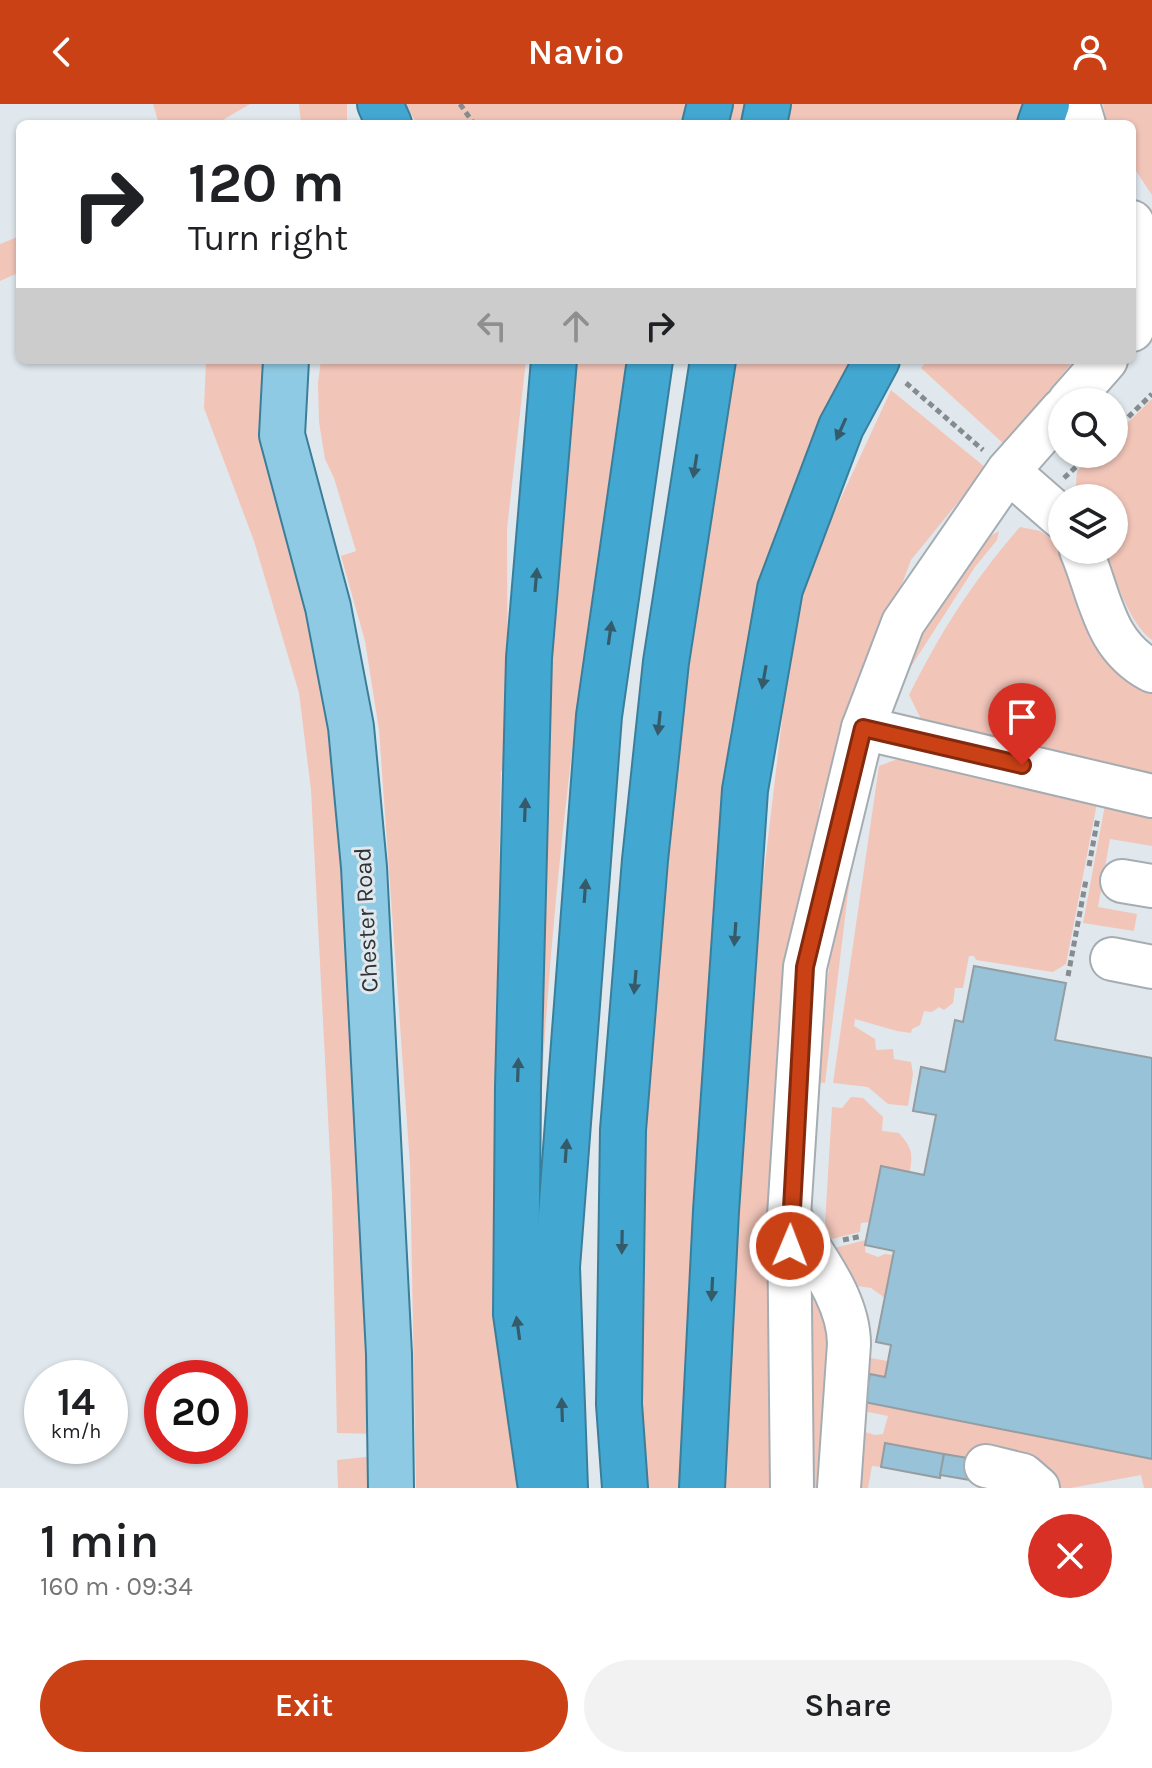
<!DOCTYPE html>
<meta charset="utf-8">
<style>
:root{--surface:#fff;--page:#f2f2f2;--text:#202124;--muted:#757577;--accent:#c94115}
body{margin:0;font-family:Karla,sans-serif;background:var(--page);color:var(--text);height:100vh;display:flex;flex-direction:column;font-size:30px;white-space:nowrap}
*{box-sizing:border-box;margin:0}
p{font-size:26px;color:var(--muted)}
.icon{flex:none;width:44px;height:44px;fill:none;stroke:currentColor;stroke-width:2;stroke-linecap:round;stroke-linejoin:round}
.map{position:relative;height:1384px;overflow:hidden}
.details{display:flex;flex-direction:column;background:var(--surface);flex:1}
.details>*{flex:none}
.hud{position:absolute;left:16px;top:16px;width:1120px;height:244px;border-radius:12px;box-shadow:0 2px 6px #0004;background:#fff;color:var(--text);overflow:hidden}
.fabs{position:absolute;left:1048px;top:284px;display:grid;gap:16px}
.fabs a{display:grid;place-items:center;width:80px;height:80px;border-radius:50%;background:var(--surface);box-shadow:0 2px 6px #0004;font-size:40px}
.speed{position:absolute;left:24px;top:1256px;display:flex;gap:16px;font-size:40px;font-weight:700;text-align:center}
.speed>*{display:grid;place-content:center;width:104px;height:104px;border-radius:50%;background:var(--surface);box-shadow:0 2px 6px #0004;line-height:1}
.speed small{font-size:20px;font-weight:400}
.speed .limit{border:12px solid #d22;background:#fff;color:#111}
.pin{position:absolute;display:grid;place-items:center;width:68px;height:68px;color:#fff;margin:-82px -34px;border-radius:50% 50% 50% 0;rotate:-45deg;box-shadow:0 0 8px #0007}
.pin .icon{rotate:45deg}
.me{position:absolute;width:88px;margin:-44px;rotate:1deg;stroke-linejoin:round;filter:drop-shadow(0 0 6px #0008)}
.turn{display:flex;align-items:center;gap:28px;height:168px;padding:0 40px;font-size:36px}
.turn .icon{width:104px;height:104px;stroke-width:2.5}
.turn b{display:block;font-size:56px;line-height:68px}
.lanes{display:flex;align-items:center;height:76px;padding:0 40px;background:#0003;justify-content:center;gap:40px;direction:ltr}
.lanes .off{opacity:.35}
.round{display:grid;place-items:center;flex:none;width:84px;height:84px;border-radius:42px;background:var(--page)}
.summary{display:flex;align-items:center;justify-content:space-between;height:136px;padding:0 40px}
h1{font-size:48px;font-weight:600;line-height:60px}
.cta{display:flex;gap:16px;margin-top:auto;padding:16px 40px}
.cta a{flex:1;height:92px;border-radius:48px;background:var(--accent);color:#fff;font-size:32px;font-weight:600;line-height:92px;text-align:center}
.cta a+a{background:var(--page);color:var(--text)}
header{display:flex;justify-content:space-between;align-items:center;height:104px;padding:0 40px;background:var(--accent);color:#fff;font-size:36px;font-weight:600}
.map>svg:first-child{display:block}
.green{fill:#f2c5b9}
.building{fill:#97c2d7;stroke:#949da1;stroke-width:2}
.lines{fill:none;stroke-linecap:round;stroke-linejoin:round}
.minor-casing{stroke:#a5adb2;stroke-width:46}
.major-casing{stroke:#3b7e9a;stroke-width:48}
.highway-casing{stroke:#3b7e9a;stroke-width:48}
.path{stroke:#858b8e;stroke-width:5;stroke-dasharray:6 4;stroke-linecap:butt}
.minor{stroke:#fff;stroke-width:42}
.major{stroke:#8ecae3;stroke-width:44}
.highway{stroke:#42a7d1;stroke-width:44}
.oneway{fill:#355b6b}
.route-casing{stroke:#832a0e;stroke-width:20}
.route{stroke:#c94115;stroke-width:14}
.labels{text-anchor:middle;stroke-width:6;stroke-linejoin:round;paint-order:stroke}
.street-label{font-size:24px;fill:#2e3234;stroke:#e0e8ed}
</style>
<header><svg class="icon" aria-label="back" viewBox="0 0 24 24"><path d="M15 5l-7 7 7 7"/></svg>Navio<svg class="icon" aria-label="person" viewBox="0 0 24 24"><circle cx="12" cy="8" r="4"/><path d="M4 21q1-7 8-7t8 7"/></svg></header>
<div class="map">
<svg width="1152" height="1384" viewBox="0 0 1152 1384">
<rect width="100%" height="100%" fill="#e0e8ed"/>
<!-- green -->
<g class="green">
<path d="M153,0H250L216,20H159Z"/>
<path d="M299,0H347V20H301Z"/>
<path d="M405,0H1030L1021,20H417Z"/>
<path d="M1103,0H1152V91L1132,61V20H1107Z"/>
<path d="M20,132V168L0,177V140Z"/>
<path d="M206,256H267L339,634L378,1330L337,1329L332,1090L311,686L299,589L254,437L204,304Z"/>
<path d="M321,256H526L507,425L508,668L501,667L494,1035L506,1261L517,1384H416L410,1061L379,626L365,537L341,452L356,447L334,374L325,355L319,318L318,279Z"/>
<path d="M575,256H629C583,534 545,814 537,1096L528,772Z"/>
<path d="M725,256H857L776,426L730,629L710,870L683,1384H634L633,1166L681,538Z"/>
<path d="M927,256H1074L1005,341L921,264Z"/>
<path d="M891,286L986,364L911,456L820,699L795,915L774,1384H720L760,802L797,489Z"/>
<path d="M1152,295V536C1129,520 1114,472 1106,446H1114V394H1081L1076,381L1077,367L1095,350H1114V332Z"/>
<path d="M1020,423L1040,427L1058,439L1152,578V672L931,623L921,615L909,591C941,527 973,477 1020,423Z"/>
<path d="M999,427L997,436L975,463L912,561L905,567C917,529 963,446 999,427Z"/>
<path d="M908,655L1098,694L1066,860L1053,868L976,856L974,852H969L963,884H955L953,899L944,906L939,903L932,908L924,907L920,921L912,925L911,929L897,927L855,915L854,922L875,935L876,946L893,945L894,955L911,958L913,970L908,1002L888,1000L868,983L833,979L879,662L895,656Z"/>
<path d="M866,673L848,789L825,979L815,978L839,782Z"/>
<path d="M1105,701L1152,703V742L1110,735L1098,803L1137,810L1134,827L1083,819Z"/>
<path d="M851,993L863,994L883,1013L882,1027L899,1029C912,1044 913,1049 910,1068L881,1063L870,1118L861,1119L860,1128L824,1137L832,1003L842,1004Z"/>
<path d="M866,1136L865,1148L878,1153L885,1150L893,1151L885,1194L871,1184L851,1181L830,1145Z"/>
<path d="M806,1164L839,1214L831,1384H806Z"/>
<path d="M865,1253L888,1257L885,1273L865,1299L1152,1355V1384H1144L1141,1371L1071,1384H1055L980,1356L885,1339L881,1363L872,1362L868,1384H855L862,1327L875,1331L883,1330L888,1312L863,1307Z"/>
<path d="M375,1352L376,1384H338L337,1356Z"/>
</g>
<!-- building -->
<g class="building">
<path d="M974,862L1066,879L1055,936L1152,954V1355L864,1298L870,1270L885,1273L891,1241L876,1238L894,1147L865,1141L881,1062L924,1071L936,1011L913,1007L921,963L945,968L955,916L963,918Z"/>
<path d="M885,1339L944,1350L940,1374L881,1363Z"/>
<path d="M944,1350L980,1356L976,1377L940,1371Z"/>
</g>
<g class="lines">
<defs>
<g id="minor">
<path d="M1078,0L1084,20"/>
<path d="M1132,118C1152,162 1152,182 1132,226"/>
<path d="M1069,298L1106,256"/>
<path d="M1008,367L1062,414"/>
<path d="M1081,446C1101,493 1103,541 1152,567"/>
<path d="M863,624L1152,692"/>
<path d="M1122,777L1152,782"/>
<path d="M1112,855L1152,863"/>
<path d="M790,1113C813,1152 849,1194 849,1240L839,1384"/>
<path d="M986,1362L1023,1371L1038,1384"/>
<path d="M792,1384L789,1112L805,863L863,624L903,519L1008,367L1062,306"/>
</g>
<path id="major" d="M286,256L282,331L328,503L351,623L364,763L389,1250L391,1384"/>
<g id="highway">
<path d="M380,0L389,20"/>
<path d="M705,20L710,0"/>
<path d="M764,20L768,0"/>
<path d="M1040,20L1047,0"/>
<path d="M540,1378L516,1210L518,983L529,554L554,256"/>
<path d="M565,1384L557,1163L599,612L650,256"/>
<path d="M625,1384L619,1300L623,1026L645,756L666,558L713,256"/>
<path d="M702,1384L716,1107L745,686L780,485L841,323L877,256"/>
</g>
</defs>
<!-- minor casing -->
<use href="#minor" class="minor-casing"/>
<!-- major casing -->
<use href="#major" class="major-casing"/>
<!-- highway casing -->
<use href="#highway" class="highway-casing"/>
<!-- path -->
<g class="path">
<path d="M460,0L474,20"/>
<path d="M906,279L983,346"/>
<path d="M1114,327L1152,290"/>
<path d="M1064,374L1090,350"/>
<path d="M1089,762L1098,713"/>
<path d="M1068,872L1086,776"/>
<path d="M843,1136L862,1132"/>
</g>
<!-- minor -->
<use href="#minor" class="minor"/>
<!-- major -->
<use href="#major" class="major"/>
<!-- highway -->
<use href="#highway" class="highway"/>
</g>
<!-- one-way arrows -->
<defs><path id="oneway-solid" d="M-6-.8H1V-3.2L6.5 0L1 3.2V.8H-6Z" transform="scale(2)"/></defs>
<g class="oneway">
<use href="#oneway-solid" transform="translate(841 325) rotate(114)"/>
<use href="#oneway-solid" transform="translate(695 362) rotate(99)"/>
<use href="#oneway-solid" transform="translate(536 476) rotate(-85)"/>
<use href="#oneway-solid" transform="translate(610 529) rotate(-82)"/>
<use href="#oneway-solid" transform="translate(764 573) rotate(100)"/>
<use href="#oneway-solid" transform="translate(659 619) rotate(96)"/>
<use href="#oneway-solid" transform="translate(525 706) rotate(-88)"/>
<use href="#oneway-solid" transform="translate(585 787) rotate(-86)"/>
<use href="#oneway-solid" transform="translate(735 830) rotate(94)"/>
<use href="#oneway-solid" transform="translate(635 878) rotate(95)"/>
<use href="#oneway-solid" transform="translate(518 966) rotate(-88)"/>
<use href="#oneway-solid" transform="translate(566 1047) rotate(-86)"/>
<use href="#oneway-solid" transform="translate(622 1138) rotate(91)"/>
<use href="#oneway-solid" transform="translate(712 1185) rotate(93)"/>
<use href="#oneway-solid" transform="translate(518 1224) rotate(-98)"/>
<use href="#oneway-solid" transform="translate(562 1306) rotate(-92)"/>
</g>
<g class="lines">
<defs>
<path id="route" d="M790,1142L805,863L863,624L1022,661"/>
</defs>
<!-- route casing -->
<use href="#route" class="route-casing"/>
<!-- route -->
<use href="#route" class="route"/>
</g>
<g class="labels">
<!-- street labels -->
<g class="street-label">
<text transform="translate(366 816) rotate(-93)" y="8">Chester Road</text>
</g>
</g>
</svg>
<div class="fabs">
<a><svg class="icon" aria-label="search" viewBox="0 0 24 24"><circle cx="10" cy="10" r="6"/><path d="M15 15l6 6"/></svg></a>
<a><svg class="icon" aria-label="layers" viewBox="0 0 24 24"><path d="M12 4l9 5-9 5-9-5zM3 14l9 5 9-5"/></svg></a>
</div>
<div class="speed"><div>14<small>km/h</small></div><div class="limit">20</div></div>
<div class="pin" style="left:1022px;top:661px;background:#d93025"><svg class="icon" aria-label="arrive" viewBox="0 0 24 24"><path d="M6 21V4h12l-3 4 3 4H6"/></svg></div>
<svg class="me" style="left:790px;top:1142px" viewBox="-20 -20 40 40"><circle r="17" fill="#c94115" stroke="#fff" stroke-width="3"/><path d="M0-11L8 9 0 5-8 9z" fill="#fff"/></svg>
<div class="hud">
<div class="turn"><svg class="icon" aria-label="right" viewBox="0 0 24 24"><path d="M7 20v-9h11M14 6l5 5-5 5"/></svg><div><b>120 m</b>Turn right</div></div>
<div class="lanes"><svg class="icon off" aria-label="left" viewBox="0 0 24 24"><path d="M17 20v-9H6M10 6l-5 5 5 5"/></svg><svg class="icon off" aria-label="ahead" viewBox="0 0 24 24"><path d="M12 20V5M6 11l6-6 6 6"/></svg><svg class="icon" aria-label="right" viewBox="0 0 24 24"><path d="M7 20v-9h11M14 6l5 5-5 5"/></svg></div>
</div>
</div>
<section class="details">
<div class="summary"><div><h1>1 min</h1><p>160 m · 09:34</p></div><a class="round" style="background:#d93025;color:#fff"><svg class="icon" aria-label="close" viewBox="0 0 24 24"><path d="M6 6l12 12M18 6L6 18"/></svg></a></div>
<div class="cta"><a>Exit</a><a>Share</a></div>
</section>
